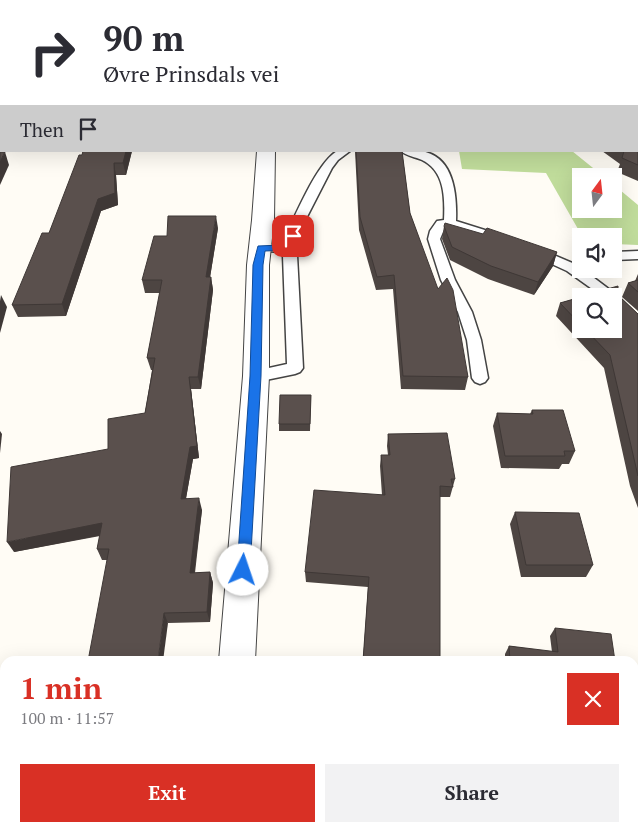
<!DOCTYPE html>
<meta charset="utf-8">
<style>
:root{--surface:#fff;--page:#f2f2f3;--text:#2b2b33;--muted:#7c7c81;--accent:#d93025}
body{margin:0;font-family:"PT Serif",serif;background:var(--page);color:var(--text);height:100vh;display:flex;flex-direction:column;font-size:19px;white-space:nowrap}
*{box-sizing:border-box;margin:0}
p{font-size:16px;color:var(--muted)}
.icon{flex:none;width:28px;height:28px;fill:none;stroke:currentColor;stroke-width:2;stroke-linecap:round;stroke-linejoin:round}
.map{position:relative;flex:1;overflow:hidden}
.side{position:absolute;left:0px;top:656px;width:639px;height:176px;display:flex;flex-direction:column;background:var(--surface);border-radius:15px 15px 0 0;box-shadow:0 5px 20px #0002}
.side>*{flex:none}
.guide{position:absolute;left:0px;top:0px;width:639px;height:152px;box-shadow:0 5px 20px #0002;background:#fff;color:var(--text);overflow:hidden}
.needle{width:32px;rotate:15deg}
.buttons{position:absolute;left:572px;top:168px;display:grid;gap:10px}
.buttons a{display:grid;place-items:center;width:50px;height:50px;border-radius:0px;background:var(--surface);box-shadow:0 5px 20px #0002;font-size:25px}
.pin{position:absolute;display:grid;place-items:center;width:42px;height:42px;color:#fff;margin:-21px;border-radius:10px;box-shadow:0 2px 8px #0006}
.me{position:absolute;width:55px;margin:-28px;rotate:4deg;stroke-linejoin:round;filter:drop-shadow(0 0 4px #0008)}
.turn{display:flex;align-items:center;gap:18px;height:105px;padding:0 20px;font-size:22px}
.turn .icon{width:65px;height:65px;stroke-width:2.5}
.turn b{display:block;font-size:35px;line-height:42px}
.then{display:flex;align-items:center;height:48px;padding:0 20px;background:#0003;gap:10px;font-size:19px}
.round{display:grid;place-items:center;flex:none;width:52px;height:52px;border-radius:0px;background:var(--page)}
.headline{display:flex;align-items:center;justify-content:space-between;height:85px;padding:0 20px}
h1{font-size:30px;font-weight:700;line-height:38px;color:var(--accent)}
.button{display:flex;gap:10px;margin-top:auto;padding:10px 20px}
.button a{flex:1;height:58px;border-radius:0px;background:var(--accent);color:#fff;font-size:20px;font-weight:700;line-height:58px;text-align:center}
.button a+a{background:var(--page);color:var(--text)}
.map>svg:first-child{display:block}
.forest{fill:#c0dc9b}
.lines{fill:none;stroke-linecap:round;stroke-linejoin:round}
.lane-casing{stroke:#444;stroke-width:3}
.street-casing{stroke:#444;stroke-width:2}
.lane{fill:#fff;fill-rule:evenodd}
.street{fill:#fff;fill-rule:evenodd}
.wall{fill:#4d4542}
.shaded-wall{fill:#3f3836}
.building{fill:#5a504d;stroke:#3f3836}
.route{fill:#1a73e8;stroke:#114b97}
</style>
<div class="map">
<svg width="638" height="832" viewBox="0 0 638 832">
<rect width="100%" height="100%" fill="#fffcf5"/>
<!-- forest -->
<path class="forest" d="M459,151H572L603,176H581V209H614V185L638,205V245L614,244V236H582L546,173L462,169Z"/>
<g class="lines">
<defs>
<g id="lane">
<path d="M337,151H350L338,160L332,168L291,248L297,255L303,368L300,372L295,374L256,382L251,380L248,376L251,372L287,364L283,256L280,252L268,251L267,248L268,245L280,244L283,241C295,217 316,164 337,151Z"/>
<path d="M401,151C407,151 414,150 420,151C454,155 457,195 456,221L507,237L508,240L502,244L449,227H445L440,239L455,280L472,312L481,340L488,378L485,382L480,384L475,382L472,378L467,340L458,312L441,280L428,239L430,231L437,221L444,220C445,198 445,171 422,160C416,157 406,156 401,151Z"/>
<path d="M535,247L577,265L618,296L614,300V296H602L567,271L530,254L528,251Z"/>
<path d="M638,251V259L614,260V252Z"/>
<path d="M458,828H513L515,832H460Z"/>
</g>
<g id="street">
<rect x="268" y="0" width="14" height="1"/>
<path d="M257,151H275L274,220L269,265V376L255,661H219L243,376L247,265L252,220Z"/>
<path d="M209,828H251L250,832H208Z"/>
</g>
</defs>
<!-- lane casing -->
<use href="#lane" class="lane-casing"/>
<!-- street casing -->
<use href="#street" class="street-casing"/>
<!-- lane -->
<use href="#lane" class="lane"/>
<!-- street -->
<use href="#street" class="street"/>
</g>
<!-- wall -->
<g class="wall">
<path d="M0,0H84V1H1V109H0Z"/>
<path d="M577,0H638V181L617,172L620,164L602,151H638V1H577Z"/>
<path d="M132,151L126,175H116L118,205L101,211L66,316L18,317L12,305L49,233L82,155Z"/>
<path d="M355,151H402L410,213L468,377L465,390L401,389L393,289L376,290L359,230Z"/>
<path d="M444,226L483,234L557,252L553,266L534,295L488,279L450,260L442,239Z"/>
<path d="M218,228L210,277H211L213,290L201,389H191L199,458L193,459L186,498L202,510L195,573L210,572L213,583L210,622L168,623L107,560H102L97,549L100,536L14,552L108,449L145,413L152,370H151L147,358L160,293H145L142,280Z"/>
<path d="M638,274V311L622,297L628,283L635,281Z"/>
<path d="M618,295L638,314V508L630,486L604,368L556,316L560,303L581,297V329H614Z"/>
<path d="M311,395L310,431H279V424Z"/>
<path d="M532,410L575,451L569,464H562L559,469L501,468L493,426L497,413L530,414Z"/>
<path d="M388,434L455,479L450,497H440V661H363L368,587L306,582L305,572L382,495L380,466L381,455H388L387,446Z"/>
<path d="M515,512L593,565L586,577H521L510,524Z"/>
<path d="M555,628L615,661H505V654L509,646L552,652L550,636Z"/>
<path d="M618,828H634L638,832H618Z"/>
</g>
<!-- shaded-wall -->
<g class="shaded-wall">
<path d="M73,0H84V1H72Z"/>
<path d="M126,151H132L126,175L123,163Z"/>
<path d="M5,152L9,165L0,185V161Z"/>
<path d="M114,163L116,175L118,205L101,211L66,316L62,304L98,199Z"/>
<path d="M216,216L218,228L208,290L206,277Z"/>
<path d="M557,252L553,266L534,295L538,282Z"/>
<path d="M211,277L213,290L201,389L198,377Z"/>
<path d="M1,295L7,307L0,333V301Z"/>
<path d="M189,377L191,389L199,458L193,459L184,510L181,499Z"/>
<path d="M0,431L2,434L0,453Z"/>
<path d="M199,498L202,510L193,583L190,573Z"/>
<path d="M102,523L107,534L14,552L7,542Z"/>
<path d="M210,572L213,583L210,622L207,612Z"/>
<path d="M164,613L168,623L163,661H158Z"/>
</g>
<!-- building -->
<g class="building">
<path d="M0,0H73L72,1H1V96H0Z"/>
<path d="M111,0H250V1H109Z"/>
<rect x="320" y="0" width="89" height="1"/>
<path d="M582,0H638V63V1H582Z"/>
<path d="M638,77V165L622,158L624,151H638Z"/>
<path d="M83,151H126L123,163H114L115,193L98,199L62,304L12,305L42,233H49L79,155H82Z"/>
<path d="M356,151H402L410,213L438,289L447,278L453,290L468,377L403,376L394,275L377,277L360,217Z"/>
<path d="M0,152H5L0,161Z"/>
<path d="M168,216H216L206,277H211L198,377H189L197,446L190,447L181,499L199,498L190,573L210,572L207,612L164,613L158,661H88L109,549H97L102,523L7,542L11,467L108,449V419L145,413L155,358H147L162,280H142L154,236H167Z"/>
<path d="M445,223L483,234L487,228L557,252L538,282L491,266L452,247L444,226Z"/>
<path d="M638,280V292L628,283Z"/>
<path d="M618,286V295L638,314V476L610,355L585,329H614V296H582Z"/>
<path d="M581,297V325L560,303Z"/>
<path d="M280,395H311L310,424H279Z"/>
<path d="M532,410H563L575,451H564L565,456H505L497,413L533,414Z"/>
<path d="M447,433L455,479H451L453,487L440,486V661H363L369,577L305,572L314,490L385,495L381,455H390L388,434Z"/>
<path d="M515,512L579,513L593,565H526Z"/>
<path d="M555,628L611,634L615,661H510L509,646L558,652Z"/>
<path d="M634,743H638V832H627L626,828H634Z"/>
<path d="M289,828H293L337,832H288Z"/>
<rect x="359" y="828" width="55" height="4"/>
</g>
<!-- route -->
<path class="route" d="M293,233L297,236L287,250L265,251L263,265L261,376L250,570L248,574L243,576L239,574L237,570L250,376L253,265L258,246L281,245L290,234Z"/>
</svg>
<div class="buttons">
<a><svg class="needle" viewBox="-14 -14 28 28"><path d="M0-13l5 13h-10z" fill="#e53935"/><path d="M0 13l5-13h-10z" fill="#7c7c81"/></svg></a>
<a><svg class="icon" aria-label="sound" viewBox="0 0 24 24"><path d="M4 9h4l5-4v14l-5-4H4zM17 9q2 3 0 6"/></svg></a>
<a><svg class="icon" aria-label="search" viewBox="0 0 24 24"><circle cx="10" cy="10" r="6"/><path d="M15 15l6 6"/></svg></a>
</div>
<div class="pin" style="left:293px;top:236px;background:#d93025"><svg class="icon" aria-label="arrive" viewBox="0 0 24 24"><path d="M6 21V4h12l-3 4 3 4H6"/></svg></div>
<svg class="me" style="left:243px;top:570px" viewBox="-20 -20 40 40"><circle r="19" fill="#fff"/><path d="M0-13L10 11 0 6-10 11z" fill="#1a73e8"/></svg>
<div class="guide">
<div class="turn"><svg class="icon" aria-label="right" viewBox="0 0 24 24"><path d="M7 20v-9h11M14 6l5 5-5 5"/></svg><div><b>90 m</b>Øvre Prinsdals vei</div></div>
<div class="then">Then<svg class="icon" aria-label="arrive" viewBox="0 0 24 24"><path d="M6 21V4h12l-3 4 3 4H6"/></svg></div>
</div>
<section class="side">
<div class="headline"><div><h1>1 min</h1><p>100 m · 11:57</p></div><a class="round" style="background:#d93025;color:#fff"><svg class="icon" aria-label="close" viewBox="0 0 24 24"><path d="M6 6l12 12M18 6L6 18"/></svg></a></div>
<div class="button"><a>Exit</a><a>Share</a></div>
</section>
</div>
